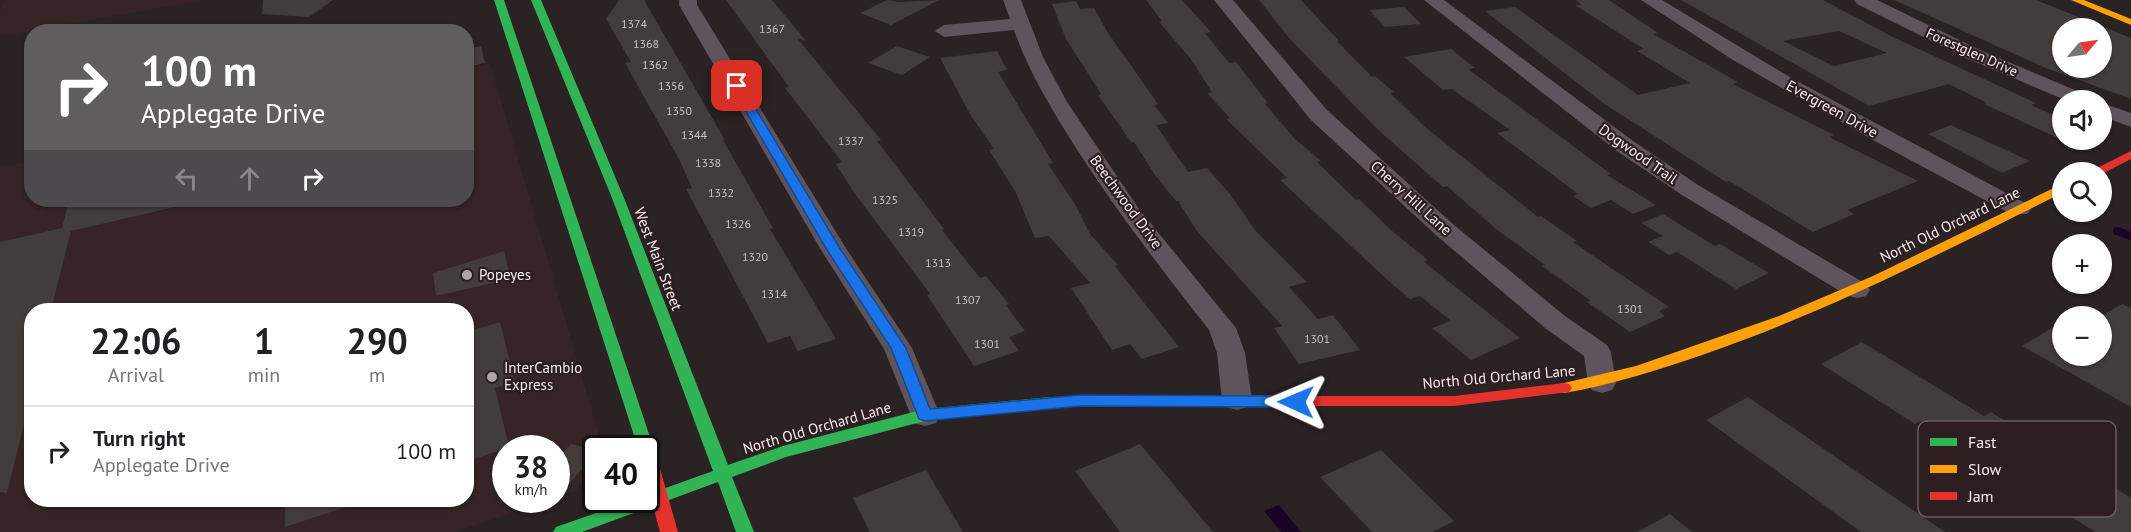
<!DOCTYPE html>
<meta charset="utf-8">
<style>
:root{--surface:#fff;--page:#f2f2f2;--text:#202124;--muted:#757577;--line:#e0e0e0}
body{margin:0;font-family:"PT Sans",sans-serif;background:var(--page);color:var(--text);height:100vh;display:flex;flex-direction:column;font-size:22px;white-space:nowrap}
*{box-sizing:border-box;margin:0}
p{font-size:20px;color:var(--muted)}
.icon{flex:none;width:33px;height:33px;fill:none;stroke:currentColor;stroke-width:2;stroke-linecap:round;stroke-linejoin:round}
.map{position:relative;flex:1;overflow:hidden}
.side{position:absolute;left:24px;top:303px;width:450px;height:204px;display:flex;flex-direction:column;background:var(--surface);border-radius:24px;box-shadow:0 2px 4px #0004}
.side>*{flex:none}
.top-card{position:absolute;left:24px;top:24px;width:450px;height:183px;border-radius:24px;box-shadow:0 2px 4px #0004;background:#605d5f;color:#fff;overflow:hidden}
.needle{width:39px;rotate:61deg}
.tools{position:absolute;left:2052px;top:18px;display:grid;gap:12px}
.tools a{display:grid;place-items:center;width:60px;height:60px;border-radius:50%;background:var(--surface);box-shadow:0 2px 4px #0004;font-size:30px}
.speed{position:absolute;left:492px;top:435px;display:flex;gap:12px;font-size:30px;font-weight:700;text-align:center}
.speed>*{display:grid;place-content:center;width:78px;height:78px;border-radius:50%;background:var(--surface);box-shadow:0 2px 4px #0004;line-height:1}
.speed small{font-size:15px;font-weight:400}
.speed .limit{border:3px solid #111;border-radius:9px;background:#fff;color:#111}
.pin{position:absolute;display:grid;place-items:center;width:51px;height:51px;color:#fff;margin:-26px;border-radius:12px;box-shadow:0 3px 9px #0006}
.me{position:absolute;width:66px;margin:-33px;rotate:271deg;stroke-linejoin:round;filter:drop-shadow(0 0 4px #0008)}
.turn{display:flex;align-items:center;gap:21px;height:126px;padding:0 18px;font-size:27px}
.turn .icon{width:78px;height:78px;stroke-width:2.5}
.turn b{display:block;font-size:42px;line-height:51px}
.lanes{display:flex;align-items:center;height:57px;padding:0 18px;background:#0003;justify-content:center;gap:30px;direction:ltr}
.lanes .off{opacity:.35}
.eta{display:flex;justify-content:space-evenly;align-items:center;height:102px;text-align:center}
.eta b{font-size:36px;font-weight:600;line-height:42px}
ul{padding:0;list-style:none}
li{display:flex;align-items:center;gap:18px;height:90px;padding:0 18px;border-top:2px solid var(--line)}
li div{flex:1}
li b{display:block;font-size:22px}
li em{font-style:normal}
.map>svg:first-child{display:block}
.built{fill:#362426;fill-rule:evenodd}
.water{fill:#180525}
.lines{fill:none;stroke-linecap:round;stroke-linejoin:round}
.stream{stroke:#180525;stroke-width:8}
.building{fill:#423c3b;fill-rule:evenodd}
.street{fill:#60545c;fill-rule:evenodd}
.fast{fill:#30b455;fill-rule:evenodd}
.slow{fill:#ff9f0a;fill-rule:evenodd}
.jam{fill:#e5322d;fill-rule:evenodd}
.route{fill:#1a73e8;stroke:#114b97;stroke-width:1.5}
.poi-dot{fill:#afa6a8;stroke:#2d1f21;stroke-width:2}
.labels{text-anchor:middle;stroke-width:4.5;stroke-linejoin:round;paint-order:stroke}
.number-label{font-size:12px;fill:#cac1c2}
.far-street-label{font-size:14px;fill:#f7edef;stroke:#2d1f21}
.street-label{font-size:15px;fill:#f7edef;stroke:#2d1f21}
.poi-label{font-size:15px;fill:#f7edef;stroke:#2d1f21;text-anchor:start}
.key{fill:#2d1f21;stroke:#6a5d5f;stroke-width:1.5}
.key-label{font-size:16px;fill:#f7edef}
</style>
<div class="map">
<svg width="2131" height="532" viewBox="0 0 2131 532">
<rect width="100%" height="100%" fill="#2a2223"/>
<!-- built -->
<g class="built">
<path d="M5,0H206L0,36V11Z"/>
<path d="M490,63L603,448H596L595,468L577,490L557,497L556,448H506V500H550L456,532H0V167L31,161L32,200H466L467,68ZM32,310H466V500H32Z"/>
</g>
<!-- water -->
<path class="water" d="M1279,505L1301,532H1281L1264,511Z"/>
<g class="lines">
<!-- stream -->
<path class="stream" d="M2117,231L2131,236"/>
</g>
<!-- building -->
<g class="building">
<path d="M263,0H333L309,17L262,14Z"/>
<path d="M619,0H644L725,140H723L773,228L770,229L836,339L798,351L790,336L768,343L686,189L692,188L679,159L625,63L631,62L606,19Z"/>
<path d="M726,0H772L806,41L797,38L881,140L877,141L944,229L942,230L980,278L986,276L1009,304L1006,305L1025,331L1009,337L1019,351L974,366L927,295L930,294L855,194L836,164L842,162L785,88L789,87Z"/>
<path d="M887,0L899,2L939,0L891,25L860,13Z"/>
<path d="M1146,0H1182L1211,32L1205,33L1229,63L1236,62L1268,103L1265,104L1295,139L1321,161L1317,162L1356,200L1359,199L1392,231L1428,260L1424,262L1520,338L1471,360L1432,328L1451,321L1420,296L1410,299L1393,285L1280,180L1287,178L1226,119L1230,118L1207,93L1212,92L1190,58L1159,22L1162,21Z"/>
<path d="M1259,0H1301L1339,41H1337L1372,77L1375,76L1394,92L1390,93L1425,127L1538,217L1541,216L1577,241L1573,242L1669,307L1659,311L1665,316L1630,332L1587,302L1591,301L1542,266L1545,265L1496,229L1447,186L1443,187L1377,129L1289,38Z"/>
<path d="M1576,0H1609L1658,33L1653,34L1738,82L1733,84L1834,135L1829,137L1918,181L1847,210L1854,214L1813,232L1729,181L1726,182L1603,103L1485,11L1515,7L1638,95L1690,83L1637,51L1644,49L1575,5H1582Z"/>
<path d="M1681,0H1823L1895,38L2036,103L2031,105L2062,119V140L1984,104L1987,103L1949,84L1869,106ZM1839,31L1887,53L1834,66L1783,41Z"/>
<path d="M1894,0H2036L2131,38V99L2046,68ZM2062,28H2102V68H2062Z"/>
<path d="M1076,1L1080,9L1094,8L1108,33L1158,104L1154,105L1168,123L1156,125L1188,172L1207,168L1230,194L1255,230L1307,282L1289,287L1318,319L1333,315L1360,350L1299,364L1274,328L1282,326L1197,231L1178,201H1176L1155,175L1134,142H1131L1098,95L1101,94L1066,39L1052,4Z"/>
<path d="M1404,7L1421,24L1385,27L1369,10Z"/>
<path d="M481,46L485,63L466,67V49Z"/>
<path d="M897,46L930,57L902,75L868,63Z"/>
<path d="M1451,49L1475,68L1468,69L1611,174L1607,175L1656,205L1633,214L1611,200L1591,208L1573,196L1578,194L1497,133L1510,130L1452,89L1443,90L1404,57Z"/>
<path d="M997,51L1007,70L998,72L1053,163L1048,164L1075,204L1090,234L1118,265L1115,266L1179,347L1142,359L1130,344L1112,350L1071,288L1090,283L1049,236L1035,238L1015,191L989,150L994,149L970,114L940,58Z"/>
<path d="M1951,125L2030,161L2002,173L1928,134Z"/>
<path d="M69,200H174L175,207L71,231L51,310H32V391L7,493L0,492V242L62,228Z"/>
<path d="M1663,214L1715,246L1720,244L1769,273L1736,289L1677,252L1669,255L1648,242L1663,236L1641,223Z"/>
<path d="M504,251L511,279L436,296L433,273Z"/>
<path d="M2122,304L2131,308V407L2022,346L2062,322V356H2102V316Z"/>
<path d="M500,322L515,382L495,388L509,447L466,462V332Z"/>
<path d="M1862,342L1984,416L1991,412L2131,498V532H2095L1922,421L1915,424L1821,364Z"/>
<path d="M1748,397L1945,532H1861L1706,420Z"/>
<path d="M571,444L596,450V453L569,484L556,480V460Z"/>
<path d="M1140,444L1213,532H1120L1075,471Z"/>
<path d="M1381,450L1454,521L1432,532H1372L1320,477Z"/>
<path d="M926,470L963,532H870L853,498Z"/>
<path d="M285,500H358V503L285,527Z"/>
<path d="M1670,514L1692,532H1637Z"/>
</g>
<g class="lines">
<!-- street -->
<g class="street">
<path d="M679,0H697V5L847,250L912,348L940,415L936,423L925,426L914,423L884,349L821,250L679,5Z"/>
<path d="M1003,0H1021L1043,57L1067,102L1139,209L1236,328L1245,353L1252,400L1247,407L1237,410L1227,407L1222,400L1217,353L1209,330C1163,271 1117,212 1076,148C1052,110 1029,73 1014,30L944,37L935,31L944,25L1010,19Z"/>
<path d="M1214,0H1233L1327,110L1454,225L1565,316L1607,345L1611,352L1616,383L1612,390L1602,393L1592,390L1588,383L1584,356L1545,328L1436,235L1311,120Z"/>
<path d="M1424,0H1444L1633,141L1698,185L1866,284L1870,290L1866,296L1857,298L1848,296L1682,195L1617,151Z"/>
<path d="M1641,0H1662L1793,79L2027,204L2031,209L2027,214H2011L1871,139L1733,60Z"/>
<path d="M1854,0H1877L1980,50L2089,96L2092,100H2065L1966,58L1857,4Z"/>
<path d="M2102,103L2131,113V127L2102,116Z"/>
</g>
<!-- fast -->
<g class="fast">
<path d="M494,0H504L657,458L655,462L646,463V448H638Z"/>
<path d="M531,0H541L624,198L728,465L783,446L925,409L1050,397L1055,399L1058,403L1055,407L925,421L786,457L732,477L754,532H736L718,482L582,532H553L556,527L633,500H646V495L713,471L612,198Z"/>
</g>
<!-- slow -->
<g class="slow">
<path d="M2071,0H2084L2131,19V25Z"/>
<path d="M2062,184V193C1945,251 1829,311 1705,354C1658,370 1612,385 1564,393L1559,392L1556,388L1559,384L1564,383L1636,366L1779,316L1873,276Z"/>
<path d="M1081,395L1311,396L1316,397L1319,401L1316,405L1311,406L1081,405L1050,409L1045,407L1042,403L1045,399Z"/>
</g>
<!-- jam -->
<g class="jam">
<path d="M2131,151V159L2102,174L2089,172Z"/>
<path d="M1564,383L1569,384L1572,388L1569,392L1454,406H1311L1306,405L1303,401L1306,397L1311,396H1454Z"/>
<path d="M649,452L655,454L657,458L678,532H660L646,480V453Z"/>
</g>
</g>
<!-- route -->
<path class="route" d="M737,83L742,86L841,250L906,348L930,409L1081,395L1296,396L1304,402L1296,407L1081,406L925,421L919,419L891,348L827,250L731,86Z"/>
<!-- markers -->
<g class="poi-dot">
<circle cx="467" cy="275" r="6"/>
<circle cx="492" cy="377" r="6"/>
</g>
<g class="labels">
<!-- number labels -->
<g class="number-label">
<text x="634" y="28">1374</text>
<text x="772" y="33">1367</text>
<text x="646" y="48">1368</text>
<text x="655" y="69">1362</text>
<text x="671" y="90">1356</text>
<text x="679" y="115">1350</text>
<text x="694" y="139">1344</text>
<text x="851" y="145">1337</text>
<text x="708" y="167">1338</text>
<text x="721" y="197">1332</text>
<text x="885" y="204">1325</text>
<text x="738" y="228">1326</text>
<text x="911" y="236">1319</text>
<text x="755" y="261">1320</text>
<text x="938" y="267">1313</text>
<text x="774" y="298">1314</text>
<text x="968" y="304">1307</text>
<text x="1630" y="313">1301</text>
<text x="1317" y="343">1301</text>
<text x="987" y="348">1301</text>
</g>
<!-- far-street labels -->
<g class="far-street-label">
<text transform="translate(1972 52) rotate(24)" y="5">Forestglen Drive</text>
</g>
<!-- street labels -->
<g class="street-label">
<text transform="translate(1832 109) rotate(29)" y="5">Evergreen Drive</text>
<text transform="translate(1638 154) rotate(35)" y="5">Dogwood Trail</text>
<text transform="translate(1411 198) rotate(42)" y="5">Cherry Hill Lane</text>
<text transform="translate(1126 202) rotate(54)" y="5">Beechwood Drive</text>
<text transform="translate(1950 225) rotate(-26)" y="5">North Old Orchard Lane</text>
<text transform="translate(658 259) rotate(69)" y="5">West Main Street</text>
<text transform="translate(1499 377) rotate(-5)" y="5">North Old Orchard Lane</text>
<text transform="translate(817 428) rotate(-16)" y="5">North Old Orchard Lane</text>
</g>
<!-- poi labels -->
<g class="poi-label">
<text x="479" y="280">Popeyes</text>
<text x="504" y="373">InterCambio<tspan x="504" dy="17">Express</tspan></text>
</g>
</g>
<!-- legend -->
<rect x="1918" y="421" width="198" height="96" rx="9" class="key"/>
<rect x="1930" y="438" width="27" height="8" fill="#30b455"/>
<rect x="1930" y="465" width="27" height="8" fill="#ff9f0a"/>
<rect x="1930" y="492" width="27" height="8" fill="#e5322d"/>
<g class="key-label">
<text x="1968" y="448">Fast</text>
<text x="1968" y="475">Slow</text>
<text x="1968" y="502">Jam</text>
</g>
</svg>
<div class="tools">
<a><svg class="needle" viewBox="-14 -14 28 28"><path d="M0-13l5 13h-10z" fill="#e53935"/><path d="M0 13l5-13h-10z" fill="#757577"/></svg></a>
<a><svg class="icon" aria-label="sound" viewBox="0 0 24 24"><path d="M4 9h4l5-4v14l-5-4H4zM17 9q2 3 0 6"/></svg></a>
<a><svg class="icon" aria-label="search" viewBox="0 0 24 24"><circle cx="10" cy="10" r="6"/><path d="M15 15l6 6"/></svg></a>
<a>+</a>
<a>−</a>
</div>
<div class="speed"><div>38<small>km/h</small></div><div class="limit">40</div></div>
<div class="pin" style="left:737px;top:86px;background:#d93025"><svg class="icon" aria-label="arrive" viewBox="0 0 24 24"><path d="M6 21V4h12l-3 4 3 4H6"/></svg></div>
<svg class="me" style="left:1296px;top:402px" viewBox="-20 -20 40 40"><path d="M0-17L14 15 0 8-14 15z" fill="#1a73e8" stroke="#fff" stroke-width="4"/></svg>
<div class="top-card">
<div class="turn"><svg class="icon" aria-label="right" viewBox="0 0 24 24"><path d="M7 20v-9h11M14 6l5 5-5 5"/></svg><div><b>100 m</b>Applegate Drive</div></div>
<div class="lanes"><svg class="icon off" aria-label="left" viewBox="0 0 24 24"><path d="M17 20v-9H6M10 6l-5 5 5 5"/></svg><svg class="icon off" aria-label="ahead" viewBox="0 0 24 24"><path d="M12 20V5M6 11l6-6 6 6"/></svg><svg class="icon" aria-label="right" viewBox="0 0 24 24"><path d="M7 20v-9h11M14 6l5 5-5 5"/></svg></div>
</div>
<section class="side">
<div class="eta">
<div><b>22:06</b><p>Arrival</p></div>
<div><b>1</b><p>min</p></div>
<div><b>290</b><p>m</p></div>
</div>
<ul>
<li><svg class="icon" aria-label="right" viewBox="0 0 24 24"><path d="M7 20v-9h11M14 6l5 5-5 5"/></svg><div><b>Turn right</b><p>Applegate Drive</p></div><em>100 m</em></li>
</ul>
</section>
</div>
